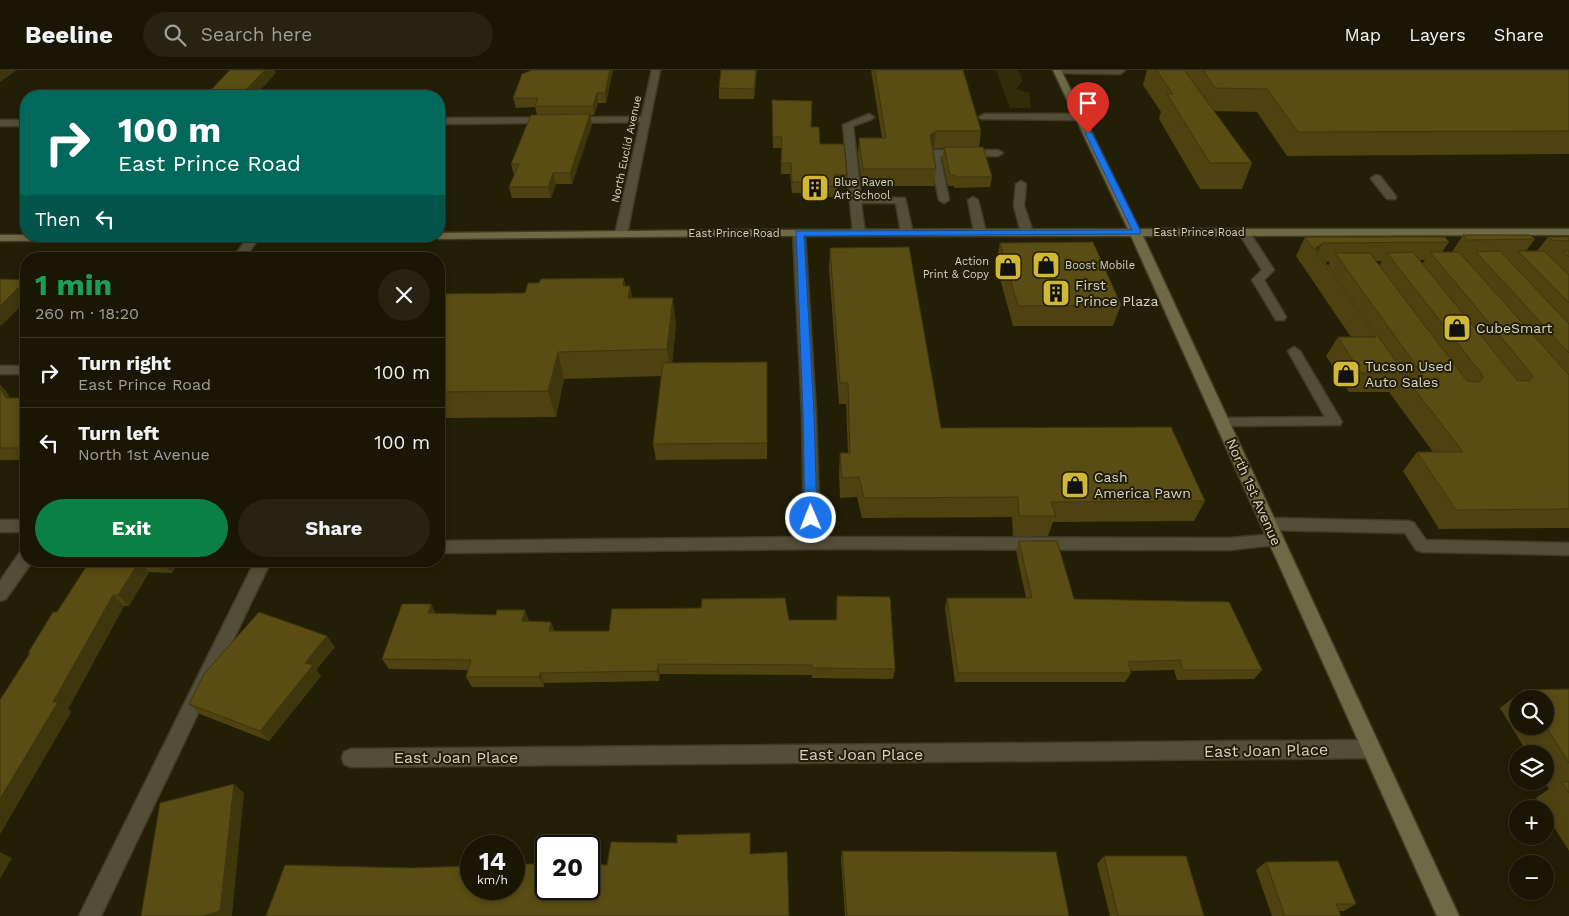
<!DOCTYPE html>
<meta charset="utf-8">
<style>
:root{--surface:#1a1604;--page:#272313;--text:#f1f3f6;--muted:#9f9f9a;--line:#383526;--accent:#0b8043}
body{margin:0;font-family:"Work Sans",sans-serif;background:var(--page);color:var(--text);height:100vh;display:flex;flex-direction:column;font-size:19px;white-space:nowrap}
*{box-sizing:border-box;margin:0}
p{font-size:16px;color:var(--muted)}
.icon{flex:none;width:28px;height:28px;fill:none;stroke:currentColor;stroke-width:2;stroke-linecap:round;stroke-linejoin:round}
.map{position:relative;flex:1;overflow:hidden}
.sheet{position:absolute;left:20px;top:182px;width:425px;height:315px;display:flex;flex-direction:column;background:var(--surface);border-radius:20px;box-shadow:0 2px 8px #0003,0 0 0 1px var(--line)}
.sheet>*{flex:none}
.guide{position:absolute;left:20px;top:20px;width:425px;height:152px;border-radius:20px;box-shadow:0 2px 8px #0003,0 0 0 1px var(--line);background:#00695c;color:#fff;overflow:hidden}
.buttons{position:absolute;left:1509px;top:620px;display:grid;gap:10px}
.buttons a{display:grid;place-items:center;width:45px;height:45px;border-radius:50%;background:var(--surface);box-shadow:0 2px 8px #0003,0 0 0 1px var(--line);font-size:25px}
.speed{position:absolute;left:460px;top:765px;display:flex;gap:10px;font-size:25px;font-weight:700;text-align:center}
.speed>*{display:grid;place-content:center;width:65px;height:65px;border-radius:50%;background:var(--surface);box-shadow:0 2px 8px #0003,0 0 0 1px var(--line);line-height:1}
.speed small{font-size:12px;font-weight:400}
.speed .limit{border:2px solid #111;border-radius:8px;background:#fff;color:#111}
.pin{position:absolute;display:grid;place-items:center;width:42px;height:42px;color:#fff;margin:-51px -21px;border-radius:50% 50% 50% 0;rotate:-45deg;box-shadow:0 0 5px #0007}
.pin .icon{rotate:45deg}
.me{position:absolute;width:55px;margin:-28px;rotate:359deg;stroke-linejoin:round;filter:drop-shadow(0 0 4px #0008)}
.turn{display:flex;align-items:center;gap:18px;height:105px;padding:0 15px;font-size:22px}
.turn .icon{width:65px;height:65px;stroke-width:2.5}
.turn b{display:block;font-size:35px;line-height:42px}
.then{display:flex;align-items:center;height:48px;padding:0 15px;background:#0003;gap:10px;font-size:19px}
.round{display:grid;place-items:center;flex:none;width:52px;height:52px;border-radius:26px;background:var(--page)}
.headline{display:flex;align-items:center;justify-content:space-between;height:85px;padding:0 15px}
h1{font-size:30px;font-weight:700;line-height:38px;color:#1e9e55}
.cta{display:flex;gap:10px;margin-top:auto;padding:10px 15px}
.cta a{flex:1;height:58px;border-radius:30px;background:var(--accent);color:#fff;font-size:20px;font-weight:700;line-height:58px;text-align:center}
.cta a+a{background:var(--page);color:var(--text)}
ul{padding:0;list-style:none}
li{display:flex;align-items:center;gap:15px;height:70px;padding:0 15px;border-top:1px solid var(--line)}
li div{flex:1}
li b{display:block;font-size:19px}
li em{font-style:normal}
header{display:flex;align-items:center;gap:30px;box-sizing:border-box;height:70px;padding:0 25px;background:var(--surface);border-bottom:1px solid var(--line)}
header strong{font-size:24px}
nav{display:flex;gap:28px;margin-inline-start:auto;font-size:18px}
.search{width:350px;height:45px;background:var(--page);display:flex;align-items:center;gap:12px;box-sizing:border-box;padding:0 18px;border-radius:28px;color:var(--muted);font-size:19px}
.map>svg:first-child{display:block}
.green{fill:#332c09}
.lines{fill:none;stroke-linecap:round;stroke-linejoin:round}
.lane-casing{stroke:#403b25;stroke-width:3}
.street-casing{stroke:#403b25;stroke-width:3}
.secondary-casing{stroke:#403b25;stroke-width:3}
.lane{fill:#534e38;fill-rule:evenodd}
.street{fill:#534e38;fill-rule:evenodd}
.secondary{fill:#706946;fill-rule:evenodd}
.wall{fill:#4d4210;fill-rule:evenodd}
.shaded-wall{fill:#3e360d}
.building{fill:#594d13;stroke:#3e360d}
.route{fill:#1a73e8;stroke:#114b97}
.labels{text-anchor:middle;stroke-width:4;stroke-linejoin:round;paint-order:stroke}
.far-street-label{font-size:11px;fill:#d7d4c6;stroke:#231e06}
.far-poi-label{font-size:11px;fill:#d7d4c6;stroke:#231e06;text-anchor:start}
.poi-label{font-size:14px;fill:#d7d4c6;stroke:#231e06;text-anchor:start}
.street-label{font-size:14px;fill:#d7d4c6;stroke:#231e06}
.near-street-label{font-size:16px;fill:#d7d4c6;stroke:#231e06}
</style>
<header>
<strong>Beeline</strong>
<div class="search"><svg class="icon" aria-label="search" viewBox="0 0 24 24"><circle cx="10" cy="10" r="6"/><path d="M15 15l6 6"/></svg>Search here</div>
<nav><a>Map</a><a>Layers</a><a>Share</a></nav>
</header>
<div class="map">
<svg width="1569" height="846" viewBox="0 0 1569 846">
<rect width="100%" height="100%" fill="#231e06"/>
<!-- green -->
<path class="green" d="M996,0H1018L1023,11L1016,19L1029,23L1031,38H1010Z"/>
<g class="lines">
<defs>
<g id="lane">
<path d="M1053,0H1124V1L1120,4L1057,3Z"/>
<path d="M869,44L874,47L872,49L853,56L861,127L905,128L913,163L911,165L907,166L901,163L896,133H861L865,163L859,166L853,163L843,55Z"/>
<path d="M984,44H1080L1085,47L1080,50L981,49L979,47Z"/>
<path d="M645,47L648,48V52L439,54V48Z"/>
<rect x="0" y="50" width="26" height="6"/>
<path d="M934,80H998L1003,83L998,86H940L949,130L944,133L939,130L929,83Z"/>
<path d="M1376,105L1380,106L1395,125L1396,127L1395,129H1387L1372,110L1371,108Z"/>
<path d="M1021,111L1026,114L1024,136L1033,162L1027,165L1021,162L1014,136L1016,114Z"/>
<path d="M973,127L978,130L986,162L980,165L974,162L968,130Z"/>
<path d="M1244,159L1248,160L1274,200L1264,210L1286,247L1284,250H1276L1252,210L1262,200L1238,162Z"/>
<path d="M799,160L805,163L816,343L820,467L1229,468L1276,464L1282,466L1284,470L1282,474L1229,480L812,479L439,483V471L804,467L802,343L793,163Z"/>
<path d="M1294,277L1300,281L1342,352L1340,355L1218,356L1216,353L1218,350L1223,348L1325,347L1288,281Z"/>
<rect x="0" y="296" width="26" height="8"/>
<path d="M1269,448L1409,451L1414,453L1426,470L1569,473V485L1422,482L1416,480L1405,463L1269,460L1264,458L1261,454L1264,450Z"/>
<path d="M255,491H271L101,846H79Z"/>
</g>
<g id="street">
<path d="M652,0H660L627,164L621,167L615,164Z"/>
<path d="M249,166H257L259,168L244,189H232Z"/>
<rect x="0" y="450" width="26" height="12"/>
<path d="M26,481V491L32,492L6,529L0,531V511L20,482Z"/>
<path d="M1370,670L1377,673L1379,679L1377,685L1370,688L351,697L344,694L342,688L344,682L351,679Z"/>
</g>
<g id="secondary">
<path d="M1053,0H1061L1139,159H1569V165L1143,166L1459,846H1437L1131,166H732L439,169L434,166H439V163L732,160L1128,159Z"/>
<path d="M0,165H26V166H402L397,169L0,171Z"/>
</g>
</defs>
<!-- lane casing -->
<use href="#lane" class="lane-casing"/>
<!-- street casing -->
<use href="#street" class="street-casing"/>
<!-- secondary casing -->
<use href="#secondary" class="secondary-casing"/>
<!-- lane -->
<use href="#lane" class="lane"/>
<!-- street -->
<use href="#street" class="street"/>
<!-- secondary -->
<use href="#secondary" class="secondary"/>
</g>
<!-- wall -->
<g class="wall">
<path d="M532,0H613L606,33H598L594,45H590L592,54L572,114H556L551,128H512L509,117L514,105L511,94L537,44L535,37L516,38L513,28Z"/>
<path d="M721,0H757L754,29H719V18Z"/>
<path d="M871,0H963L981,61L979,77L992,107L990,117L954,118V116H948L942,88L944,78L933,79L936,99L934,116H862L858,85L859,68H882Z"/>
<path d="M1147,0H1569V84L1287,86L1257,42L1214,41L1252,93L1242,119H1200L1159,49L1161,42L1143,15Z"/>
<path d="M772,30L811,57L820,74L847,105V116H837V127H802V123H792L790,104H781V78H773Z"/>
<path d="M1463,165L1535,169L1526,181H1537L1548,167H1569V458L1439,459L1403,401L1417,382H1433L1389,322H1349L1326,286L1338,267H1351L1296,186L1305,167L1449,172L1442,182H1452ZM1420,190H1425L1422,194ZM1376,191H1382L1379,196ZM1325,192H1330L1328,196Z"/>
<path d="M1000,173L1121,235L1113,256H1013L996,194Z"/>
<path d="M830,178L941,358L1205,431L1194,451L1053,452L1048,466H1013L1012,447L862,448L857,427L840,428L839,403L840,383H848L846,334H839L829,198Z"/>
<path d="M626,216H630L632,228L676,254L672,293L767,292V389L656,390L653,374L661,306L564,309L556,347L439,348V224L525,223Z"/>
<path d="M0,315L6,321L10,328H26V390H0Z"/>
<path d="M1019,471L1074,529L1262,600L1254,609L1177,610L1174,600L1131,601V603L1125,612H955L945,538L947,528H1026L1016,481Z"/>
<path d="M90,491H183L182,494H177L172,503L149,502L129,536H124L68,639L71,642L0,764V630L29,584L28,583L57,542Z"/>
<path d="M837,526L895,599L893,609L812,608V605L660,604L659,611L544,613V617H472L466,607L468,600L389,599L382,589L431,534L436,544L529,551L555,561H609L789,550H836Z"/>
<path d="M335,577L316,600L321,606L269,671L200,644L189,634Z"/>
<path d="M1569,619V781L1545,743V739H1543L1536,728L1549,719L1544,711L1545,684H1528L1500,638L1523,620ZM1518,629H1545V656H1518Z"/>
<path d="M842,781L1069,846H845L841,789Z"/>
<path d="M1104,786L1204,846H1110L1097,794Z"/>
<path d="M1266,792L1356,834L1344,841H1339L1341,846H1272L1256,800Z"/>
</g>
<!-- shaded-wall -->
<g class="shaded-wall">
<path d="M0,0H17L0,12Z"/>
<path d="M265,0H275L276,3L255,26H240Z"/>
<path d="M610,0H613L606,33L605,23Z"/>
<path d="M756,0H757L754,29V19Z"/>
<path d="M597,23L598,33L594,45L593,36Z"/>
<path d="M590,44L592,54L572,114L570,103Z"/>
<path d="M936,61L934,78L928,81L930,65Z"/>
<path d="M553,103L556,114L551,128L548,117Z"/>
<path d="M1323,173L1317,184L1315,178Z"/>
<path d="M624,208L629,234L623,216Z"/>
<path d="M26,211V231L1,256L0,254V236Z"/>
<path d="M630,216L634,242L628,228Z"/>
<path d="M673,228L676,254L671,306L667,279Z"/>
<path d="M558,282L564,309L556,347L548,321Z"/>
<path d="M0,315L6,321L17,340L6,328L0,318Z"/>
<path d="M163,491H175L177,494L172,503L162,492Z"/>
<path d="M139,492L149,502L129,536L118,525Z"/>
<path d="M113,525L124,536L68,639L71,642L0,764V729Z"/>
<path d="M431,534L436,545L428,543Z"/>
<path d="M525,540L529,551L526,562L522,551Z"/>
<path d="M551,552L555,562L549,561Z"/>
<path d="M327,566L335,577L316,600L321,606L269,671L260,661L305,593Z"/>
<path d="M658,594L660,604L659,611L657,601Z"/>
<path d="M540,603L544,613V617L539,607Z"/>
<path d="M234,714L244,723L232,846H202Z"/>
<path d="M0,782L12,788L0,809Z"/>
</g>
<!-- building -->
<g class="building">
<path d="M230,0H265L240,26H205Z"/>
<path d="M532,0H610L605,23H597L593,36H535L538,28H513L522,4Z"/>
<path d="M721,0H756L754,19L719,18Z"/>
<path d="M875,0H963L981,61H936L930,65L936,99H863L859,68H886Z"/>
<path d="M1156,0H1184L1252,93H1210L1167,24H1173Z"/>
<path d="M1203,0H1569V61L1298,62L1267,19L1215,18Z"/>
<path d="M772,30L812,31L811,57H819L820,74H844L847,105H835L837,116H802V112H792L791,93H781L782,67H773Z"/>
<path d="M590,44L570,103H553L548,117H509L519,94H511L531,45Z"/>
<path d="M944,77H983L992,107H956L955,105H950Z"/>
<path d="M1463,165H1530L1535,169L1467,170Z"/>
<path d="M1305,167H1445L1449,172L1323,173L1315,178L1410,311H1420L1423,305L1335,183H1370L1467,311L1479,312L1483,308L1481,303L1387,183L1413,182L1517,310L1529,311L1533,307L1530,302L1430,182H1459L1569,305V439L1456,440L1417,382H1463L1402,303H1361L1338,267H1376Z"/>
<path d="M1548,167H1569V171L1552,170Z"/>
<path d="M1093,172L1121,235L1018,236L1000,173Z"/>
<path d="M909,177L941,358L1171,357L1205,431L1051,432L1056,446H1019L1018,427L864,428L859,407L842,408L840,383H850L848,313H840L830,178Z"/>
<path d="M1500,181L1569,254V283L1476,182Z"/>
<path d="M1518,181H1544L1569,205V233Z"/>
<path d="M1563,181H1569V187Z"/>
<path d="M293,187H329L328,189H292Z"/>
<path d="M624,208L623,216H630L628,228H673L667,279L558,282L548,321L439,322V224L525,223L528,213H539L541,209Z"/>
<path d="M0,209L26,210L0,236Z"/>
<path d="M767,292V373L653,374L663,293Z"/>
<path d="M0,318L6,328H26V378H0Z"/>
<path d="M1019,471H1057L1074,529L1229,532L1262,600H1183L1180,590L1128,592L1131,603H958L947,528H1032Z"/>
<path d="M90,491H163L162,492H139L118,525H113L53,632H58L0,729V630L30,583H28L53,542H57Z"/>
<path d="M837,526L890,527L895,599L812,598V595L658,594L657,601L540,603L539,607H466L471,590L382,589L402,534H431L428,543L496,545L497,540H525L522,551L551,552L549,561H609L612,539L701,538L702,529L785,528L789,550H837Z"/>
<path d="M259,542L327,566L305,593L313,595L260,661L189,634L204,604Z"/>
<path d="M1569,619V693L1545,655V629H1529L1523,620Z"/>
<path d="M1562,712H1569V723Z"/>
<path d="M234,714L220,841L202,846H141L160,733Z"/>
<path d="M750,763V784L787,782L789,846H266L285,795L410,798L471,796V819H514V794H546V819H589V794L607,795L611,772L677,773V765Z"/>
<path d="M842,781L1056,782L1069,846H847Z"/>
<path d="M1104,786H1186L1204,846H1118Z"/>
<path d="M1338,791L1356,834H1336L1341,846H1285L1266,792Z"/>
</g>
<!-- route -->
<path class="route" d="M1088,61L1092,63L1141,162L1140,164L804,166L814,343L817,448L815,451H807L805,448L803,343L796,161L1132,160L1085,63Z"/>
<!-- icons -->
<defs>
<symbol id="building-square" viewBox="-11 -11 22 22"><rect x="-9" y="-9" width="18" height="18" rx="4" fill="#d1b736" stroke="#231e06"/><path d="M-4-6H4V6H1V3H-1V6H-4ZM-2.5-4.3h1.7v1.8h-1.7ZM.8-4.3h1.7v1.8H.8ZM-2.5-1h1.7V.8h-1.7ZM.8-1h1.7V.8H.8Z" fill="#111"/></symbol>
<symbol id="shop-square" viewBox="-11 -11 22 22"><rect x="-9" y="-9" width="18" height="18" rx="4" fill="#d1b736" stroke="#231e06"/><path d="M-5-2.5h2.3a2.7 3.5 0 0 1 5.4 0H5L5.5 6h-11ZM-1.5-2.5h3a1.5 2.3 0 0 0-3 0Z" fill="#111"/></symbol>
</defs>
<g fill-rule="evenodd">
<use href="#building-square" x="799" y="102" width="32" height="32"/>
<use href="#shop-square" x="1030" y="179" width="32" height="32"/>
<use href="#shop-square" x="992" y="181" width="32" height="32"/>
<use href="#building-square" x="1040" y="207" width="32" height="32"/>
<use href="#shop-square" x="1441" y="242" width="32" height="32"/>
<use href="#shop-square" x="1330" y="288" width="32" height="32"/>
<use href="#shop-square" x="1059" y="399" width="32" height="32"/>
</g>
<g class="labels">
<!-- far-street labels -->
<g class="far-street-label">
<text transform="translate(626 79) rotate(-78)" y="4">North Euclid Avenue</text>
<text x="1199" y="166">East Prince Road</text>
<text x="734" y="167">East Prince Road</text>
</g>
<!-- far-poi labels -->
<g class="far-poi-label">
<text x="834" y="116">Blue Raven<tspan x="834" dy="13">Art School</tspan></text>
<text x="989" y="195" text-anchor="end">Action<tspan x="989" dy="13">Print &amp; Copy</tspan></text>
<text x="1065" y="199">Boost Mobile</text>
</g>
<!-- poi labels -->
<g class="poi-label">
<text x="1075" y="220">First<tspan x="1075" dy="16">Prince Plaza</tspan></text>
<text x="1476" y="263">CubeSmart</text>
<text x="1365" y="301">Tucson Used<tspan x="1365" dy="16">Auto Sales</tspan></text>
<text x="1094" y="412">Cash<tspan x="1094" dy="16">America Pawn</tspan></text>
</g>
<!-- street labels -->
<g class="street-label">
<text transform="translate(1254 422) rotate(66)" y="5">North 1st Avenue</text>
</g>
<!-- near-street labels -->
<g class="near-street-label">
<text transform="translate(1266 680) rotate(-1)" y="6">East Joan Place</text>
<text x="861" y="690">East Joan Place</text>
<text x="456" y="693">East Joan Place</text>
</g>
</g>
</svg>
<div class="buttons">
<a><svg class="icon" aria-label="search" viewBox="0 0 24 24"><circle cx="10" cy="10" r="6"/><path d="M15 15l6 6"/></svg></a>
<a><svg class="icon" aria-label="layers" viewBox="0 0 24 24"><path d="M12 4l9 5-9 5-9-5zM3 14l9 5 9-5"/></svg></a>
<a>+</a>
<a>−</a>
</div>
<div class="speed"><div>14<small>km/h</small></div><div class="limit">20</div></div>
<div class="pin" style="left:1088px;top:63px;background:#d93025"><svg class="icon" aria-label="arrive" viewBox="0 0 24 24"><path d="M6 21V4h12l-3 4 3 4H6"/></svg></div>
<svg class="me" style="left:811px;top:448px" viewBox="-20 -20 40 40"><circle r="17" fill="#1a73e8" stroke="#fff" stroke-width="3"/><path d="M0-11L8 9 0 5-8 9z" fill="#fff"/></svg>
<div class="guide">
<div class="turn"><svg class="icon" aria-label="right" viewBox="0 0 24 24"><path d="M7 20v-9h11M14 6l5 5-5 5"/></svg><div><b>100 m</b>East Prince Road</div></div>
<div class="then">Then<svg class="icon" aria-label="left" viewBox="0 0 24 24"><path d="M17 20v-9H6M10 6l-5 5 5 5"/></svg></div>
</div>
<section class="sheet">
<div class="headline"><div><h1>1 min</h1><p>260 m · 18:20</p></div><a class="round"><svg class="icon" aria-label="close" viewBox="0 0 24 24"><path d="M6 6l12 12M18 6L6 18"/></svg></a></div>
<ul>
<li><svg class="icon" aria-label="right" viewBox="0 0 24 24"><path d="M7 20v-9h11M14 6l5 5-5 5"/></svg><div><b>Turn right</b><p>East Prince Road</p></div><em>100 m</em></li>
<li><svg class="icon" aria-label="left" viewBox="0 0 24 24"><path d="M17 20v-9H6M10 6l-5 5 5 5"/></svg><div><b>Turn left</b><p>North 1st Avenue</p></div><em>100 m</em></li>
</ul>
<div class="cta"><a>Exit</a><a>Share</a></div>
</section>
</div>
